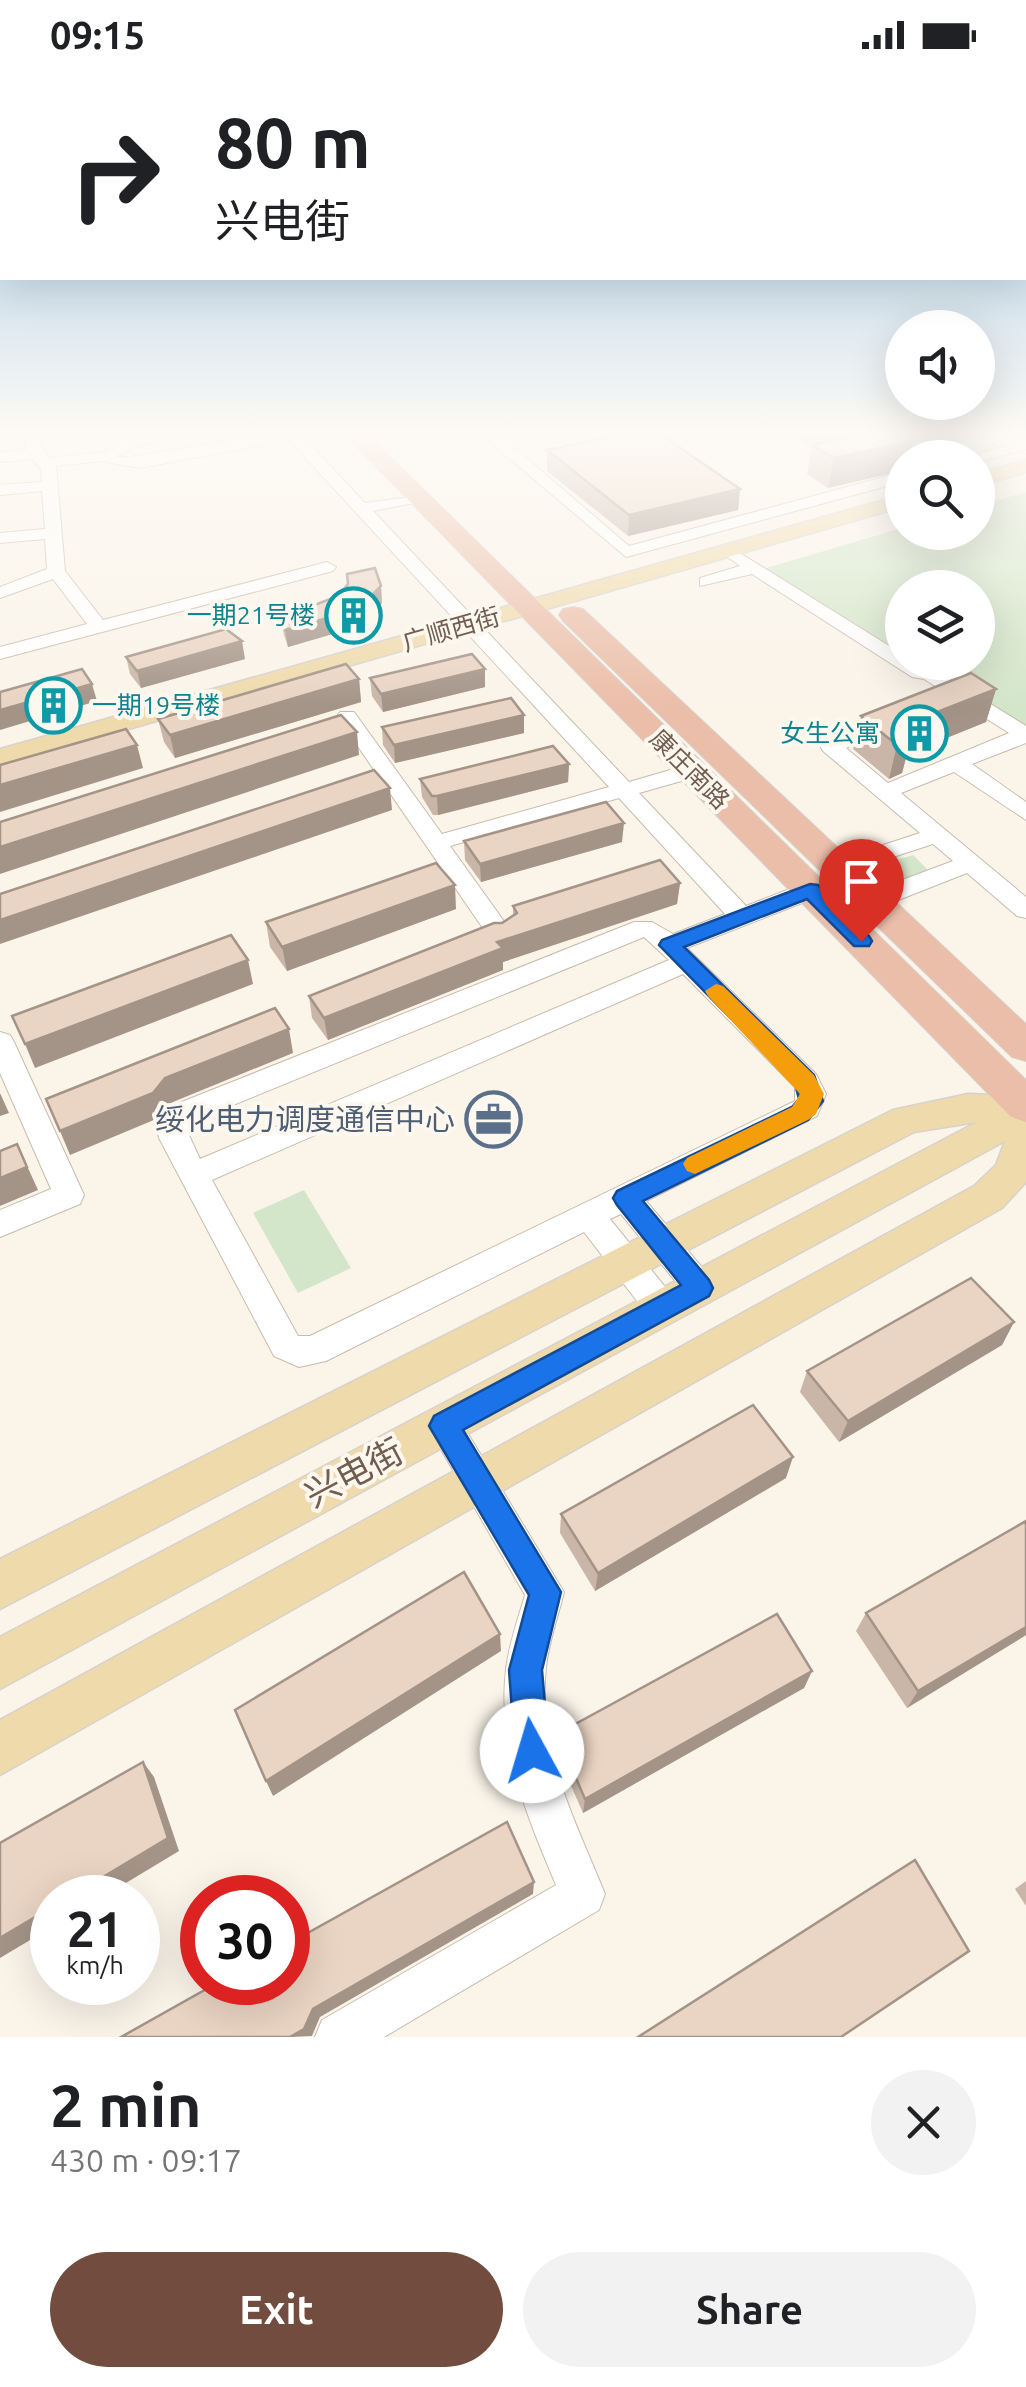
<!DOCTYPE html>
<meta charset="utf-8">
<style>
:root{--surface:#fff;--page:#f2f2f2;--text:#202124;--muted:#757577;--accent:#714c3f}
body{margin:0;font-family:Ubuntu,"Noto Sans SC",sans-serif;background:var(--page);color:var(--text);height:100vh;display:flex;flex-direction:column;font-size:38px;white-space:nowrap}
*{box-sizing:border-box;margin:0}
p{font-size:32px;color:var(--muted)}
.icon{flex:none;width:55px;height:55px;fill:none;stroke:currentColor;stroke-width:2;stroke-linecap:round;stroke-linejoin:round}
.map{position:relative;height:1967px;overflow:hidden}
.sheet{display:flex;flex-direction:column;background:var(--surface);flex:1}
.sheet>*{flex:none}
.top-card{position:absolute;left:0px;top:0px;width:1028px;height:210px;box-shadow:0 10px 40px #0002;background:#fff;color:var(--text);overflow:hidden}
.controls{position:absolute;left:885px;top:240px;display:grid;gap:20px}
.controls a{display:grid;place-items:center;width:110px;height:110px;border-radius:50%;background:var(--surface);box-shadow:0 10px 40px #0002;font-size:50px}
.speed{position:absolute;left:30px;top:1805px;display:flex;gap:20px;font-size:50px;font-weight:700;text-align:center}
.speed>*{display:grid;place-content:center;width:130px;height:130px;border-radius:50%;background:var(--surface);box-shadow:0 10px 40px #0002;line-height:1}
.speed small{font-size:25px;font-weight:400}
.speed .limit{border:15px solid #d22;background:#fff;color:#111}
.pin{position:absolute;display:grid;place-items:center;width:85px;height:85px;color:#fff;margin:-102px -42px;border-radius:50% 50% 50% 0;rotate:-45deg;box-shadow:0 0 10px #0007}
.pin .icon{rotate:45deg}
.me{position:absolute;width:110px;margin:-55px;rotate:354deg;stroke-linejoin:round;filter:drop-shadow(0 0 8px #0008)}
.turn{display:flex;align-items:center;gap:35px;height:210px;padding:0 50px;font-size:45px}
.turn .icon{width:130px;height:130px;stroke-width:2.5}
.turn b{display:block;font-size:70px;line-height:85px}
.round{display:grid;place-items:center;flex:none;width:105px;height:105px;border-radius:52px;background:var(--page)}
.headline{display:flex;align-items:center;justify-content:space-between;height:170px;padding:0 50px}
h1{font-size:60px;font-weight:700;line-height:75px}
.action{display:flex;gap:20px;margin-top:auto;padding:20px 50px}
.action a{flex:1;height:115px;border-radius:60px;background:var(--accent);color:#fff;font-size:40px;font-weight:700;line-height:115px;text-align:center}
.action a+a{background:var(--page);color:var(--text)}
.status{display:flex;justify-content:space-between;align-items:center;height:70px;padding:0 50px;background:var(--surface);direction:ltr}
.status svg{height:28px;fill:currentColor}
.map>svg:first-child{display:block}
.green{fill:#d3e6c9}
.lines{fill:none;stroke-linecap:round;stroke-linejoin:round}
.minor-casing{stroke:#c8bbae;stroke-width:2}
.major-casing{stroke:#d7d2ce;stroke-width:3}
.highway-casing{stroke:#d7d2ce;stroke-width:2}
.minor{fill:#fff;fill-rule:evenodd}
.major{fill:#efdaab;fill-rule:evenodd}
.highway{fill:#ebbea9;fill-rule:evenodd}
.wall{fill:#c9b6a8}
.shaded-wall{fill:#a49488}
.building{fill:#ead4c3;stroke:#a49488;stroke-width:2.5}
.route{fill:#1a73e8;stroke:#114b97;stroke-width:2.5}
.slow{fill:#f59e0b}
.labels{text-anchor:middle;stroke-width:8;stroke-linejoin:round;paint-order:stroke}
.far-culture-label{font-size:25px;fill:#0d838f;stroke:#fdf8ef;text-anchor:end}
.far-street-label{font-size:25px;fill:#715e50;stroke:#fdf8ef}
.service-label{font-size:30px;fill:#4e5e75;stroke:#fdf8ef;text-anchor:end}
.near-street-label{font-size:35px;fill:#715e50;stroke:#fdf8ef}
</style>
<div class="status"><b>09:15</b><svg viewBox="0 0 49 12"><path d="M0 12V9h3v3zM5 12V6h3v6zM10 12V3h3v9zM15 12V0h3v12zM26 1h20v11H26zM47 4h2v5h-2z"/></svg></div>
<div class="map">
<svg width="1026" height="1967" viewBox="0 0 1026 1967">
<rect width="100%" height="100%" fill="#faf4e9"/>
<!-- green -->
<g class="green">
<path d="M925,362H959L993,379C947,391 941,391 899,368Z"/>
<path d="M1026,422V657L909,593L978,592V518H902V588L763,499L902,458V462H978V436Z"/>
<path d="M913,785L928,800L879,818L862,801Z"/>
<path d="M304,1120L351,1198L298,1223L253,1143Z"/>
</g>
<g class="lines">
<defs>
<g id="minor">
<path d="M22,362H71L39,371L48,388L104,382L117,372L146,364L202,362L138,375L117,386L124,388L281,362H312L303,367L365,433L425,425V431L373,441L629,712L691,694L699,696L702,701L699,706L639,723L746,836L802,814H820L823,820L820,826L687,878L816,1004L826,1024L817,1046L646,1131L711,1208L716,1218L711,1228L700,1232L689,1228L621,1144L610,1149L674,1228L678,1238L674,1248L662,1252L650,1248L584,1162L326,1291L299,1297L274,1286L159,1068L157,1059L174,1035L634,852H652L673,864L725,844L619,728L450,776L513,864L500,872L491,870L337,646L340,642H354L442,764L609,717L289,370L140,398L101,391L56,396L65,501L103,550L327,492L336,497L333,501L0,589V577L87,554L53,509L0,528V517L47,499L45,469L0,473V463L45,459L42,421L0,425V415L42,412L41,399L32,389L0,392V382L27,380ZM644,867L669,890L200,1089L187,1061L194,1051ZM683,904L795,1017V1031L310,1266H298L212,1110Z"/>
<path d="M478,362H495L501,367L556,362L510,374L629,476L902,402V412L626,487Z"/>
<path d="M863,362H882L922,388H903Z"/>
<path d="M1026,369V379L978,392V388H969Z"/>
<path d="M727,475L902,584V592L936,600L1026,656V673L972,694L1026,732V750L954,702L901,723L1026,827V848L1017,846L967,803L883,836H865L862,830L865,824L953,791L933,774L847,802H831L827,797L831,792L920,763L823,681L820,676L823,671L882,649H896L899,653L896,657L846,678L888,713L1009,663L924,609L912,607L752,504L700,516V508L740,496L718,480Z"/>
<path d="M0,962L10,965L14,972L84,1125L80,1134L0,1167V1140L51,1119L0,1003Z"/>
<path d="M444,1339L456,1344L564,1522C558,1547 549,1571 546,1597C537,1679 575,1750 605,1824L599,1840L384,1967H315L322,1950L556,1815C527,1746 497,1676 506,1599C509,1574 518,1549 525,1525L427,1355L432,1344Z"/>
</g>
<g id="major">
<path d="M1026,390V402L978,416V404Z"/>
<path d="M902,425V437L0,696V679Z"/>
<path d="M968,1024L1026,1026V1112L1002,1138L0,1705V1650L974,1116L996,1095L1005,1071L0,1619V1567L977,1052L914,1062L0,1539V1489L893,1040Z"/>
</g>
<g id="highway">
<path d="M342,362H365L1026,1010V1052L1011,1047Z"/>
<path d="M573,537L583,539L1026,954V991L1012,987L563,551L559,545L563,539Z"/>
</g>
</defs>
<!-- minor casing -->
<use href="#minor" class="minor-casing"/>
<!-- major casing -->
<use href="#major" class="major-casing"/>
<!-- highway casing -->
<use href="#highway" class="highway-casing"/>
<!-- minor -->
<use href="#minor" class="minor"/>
<!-- major -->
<use href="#major" class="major"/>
<!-- highway -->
<use href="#highway" class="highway"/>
</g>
<!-- wall -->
<g class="wall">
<path d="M785,362H902L916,370L912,388H902L828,418L807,404L812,378Z"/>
<path d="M547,380L740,419L738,440L628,466L547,401Z"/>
<path d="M381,516L382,533L360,556L288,577L284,565L281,548Z"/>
<path d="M126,587L245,589L141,618L130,604Z"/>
<path d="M485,599V617L383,642L372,626L370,608Z"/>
<path d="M359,609L361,632L175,688L164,672L158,649Z"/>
<path d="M996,619L986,652L907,684L902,703L889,709L853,679L861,646Z"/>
<path d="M524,645V663L395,693L383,675L382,657Z"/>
<path d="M569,694L568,712L438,745H433L422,727L420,709Z"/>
<path d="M464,771L622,772L481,812L465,790Z"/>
<path d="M680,813L677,834L503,892V900L328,970L312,948L309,926L502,853L513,845V836Z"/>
<path d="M456,839L287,901L270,877L266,852Z"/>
<path d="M1014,1252L1002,1275L839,1372L800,1322L807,1301Z"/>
<path d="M786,1408L595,1521L560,1463L561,1444Z"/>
<path d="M1026,1451V1565L907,1638L856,1561L866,1543Z"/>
<path d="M812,1601L804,1618L583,1743L555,1679L557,1664Z"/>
<path d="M1026,1811V1836L1015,1819Z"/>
</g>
<!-- shaded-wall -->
<g class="shaded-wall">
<path d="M751,362H777L750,368Z"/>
<path d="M916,370L912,388H902V401L828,418L834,388Z"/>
<path d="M740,419L738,440L628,466L629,445Z"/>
<path d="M381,516L382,533L360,556L288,577L285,560Z"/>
<path d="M242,571L245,589L141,618L137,601Z"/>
<path d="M485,599V617L383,642L381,624Z"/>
<path d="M359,609L361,632L175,688L170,665Z"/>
<path d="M92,614L97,631L0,660V640Z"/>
<path d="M996,619L986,652L907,684L902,703L889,709L897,675L896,658Z"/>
<path d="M524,645V663L395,693L394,675Z"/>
<path d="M357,662L359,685L0,804V777Z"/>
<path d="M137,675L143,698L0,742V715Z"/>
<path d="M569,694L568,712L438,745L437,726Z"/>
<path d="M390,718L392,740L0,874V850Z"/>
<path d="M624,753L622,772L481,812L480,794Z"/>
<path d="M680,813L677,834L503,892V900L328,970L324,948L497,872Z"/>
<path d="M455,815L456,839L287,901L282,877Z"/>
<path d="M248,890L253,914L35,998L25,974Z"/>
<path d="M289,959L293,983L173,1032L161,1047L70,1085L60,1061L165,1008Z"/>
<path d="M0,1023L9,1043L0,1046Z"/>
<path d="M17,1074L38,1120L0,1136V1108Z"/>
<path d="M1014,1252L1002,1275L839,1372L848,1351Z"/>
<path d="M793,1387L786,1408L595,1521L598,1503Z"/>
<path d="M1026,1557V1565L907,1638L918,1621Z"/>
<path d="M500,1564L501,1581L273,1726L266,1711Z"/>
<path d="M812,1601L804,1618L583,1743L585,1729Z"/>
<path d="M143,1692L154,1707L179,1781L101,1828H68Z"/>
<path d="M534,1812L533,1824L320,1947L312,1966L290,1967L313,1939Z"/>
<path d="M52,1837V1857L0,1888V1868Z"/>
</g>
<!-- building -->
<g class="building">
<path d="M635,362H657L740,419L629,445L547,380Z"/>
<path d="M837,362H902L916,370L834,388L812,375L846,368Z"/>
<path d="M375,498L381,516L358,539L285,560L281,548L338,526L348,514L347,504Z"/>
<path d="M226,559L242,571L137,601L126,587Z"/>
<path d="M472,584L485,599L381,624L370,608Z"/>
<path d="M346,594L359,609L170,665L158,649Z"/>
<path d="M82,599L92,614L0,640V622Z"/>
<path d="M971,603L996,619L896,658L911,669L897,675L861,646Z"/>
<path d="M511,628L524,645L394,675L382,657Z"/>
<path d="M341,645L357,662L0,777V752Z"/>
<path d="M126,659L137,675L0,715V695Z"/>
<path d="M553,676L569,694L437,726H432L420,709Z"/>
<path d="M374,700L390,718L0,850V824Z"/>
<path d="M606,732L624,753L480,794L464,771Z"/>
<path d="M660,790L680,813L497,872L503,878L324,948L309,926L494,853H502L517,843L513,836Z"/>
<path d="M436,793L455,815L282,877L266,852Z"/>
<path d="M231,865L248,890L25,974L12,946Z"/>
<path d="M275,938L289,959L165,1008L153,1023L60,1061L46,1029Z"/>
<path d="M17,1074L27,1097L0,1108V1081Z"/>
<path d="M971,1208L1014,1252L848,1351L807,1301Z"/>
<path d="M753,1335L793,1387L598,1503L561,1444Z"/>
<path d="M1026,1451V1557L918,1621L866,1543Z"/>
<path d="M464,1502L500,1564L266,1711L235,1640Z"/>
<path d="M777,1544L812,1601L585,1729L557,1664Z"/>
<path d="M143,1692L168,1768L68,1828H52V1837L0,1868V1773Z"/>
<path d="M507,1752L534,1812L313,1939L304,1959L290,1967H121L219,1912H288V1874Z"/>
<path d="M915,1790L969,1881L841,1967H638Z"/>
</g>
<!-- sky -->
<linearGradient id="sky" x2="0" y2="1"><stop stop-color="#98c3e5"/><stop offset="0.57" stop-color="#fdfaf5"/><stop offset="1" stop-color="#fdfaf5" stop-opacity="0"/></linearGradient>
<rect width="1026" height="637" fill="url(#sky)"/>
<!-- route -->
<path class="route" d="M810,814L818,815L869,866L872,871L869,876H854L807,829L684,877L814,1005L823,1031L808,1050L643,1131L709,1210L713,1218L709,1226L463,1360L561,1522L542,1600L549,1681L544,1693L532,1698L520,1693L515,1681L509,1600L529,1525L429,1356L434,1346L681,1215L617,1135L613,1128L617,1121L792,1037L799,1029L795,1014L659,875L662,870Z"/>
<!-- slow -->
<path class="slow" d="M716,914L723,916L814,1005L824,1024L816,1044L808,1050L695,1104L687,1101L683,1094L687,1088L792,1037L800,1024L708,926L705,921Z"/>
<!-- icons -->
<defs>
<symbol id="building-ring" viewBox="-11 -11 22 22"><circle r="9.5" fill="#fdf8ef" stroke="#0f9aa8" stroke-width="1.5"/><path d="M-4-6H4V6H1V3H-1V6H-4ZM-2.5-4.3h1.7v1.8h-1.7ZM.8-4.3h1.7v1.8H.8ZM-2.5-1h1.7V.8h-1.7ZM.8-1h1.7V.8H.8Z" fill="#0f9aa8"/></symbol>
<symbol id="office-ring" viewBox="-11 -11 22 22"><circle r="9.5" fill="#fdf8ef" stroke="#5c6f8a" stroke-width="1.5"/><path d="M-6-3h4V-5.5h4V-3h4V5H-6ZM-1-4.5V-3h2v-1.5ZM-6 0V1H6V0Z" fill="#5c6f8a"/></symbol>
</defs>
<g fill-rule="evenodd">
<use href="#building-ring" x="322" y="514" width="63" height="63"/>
<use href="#building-ring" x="22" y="604" width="63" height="63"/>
<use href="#building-ring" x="888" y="632" width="63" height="63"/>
<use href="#office-ring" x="462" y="1018" width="63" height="63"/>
</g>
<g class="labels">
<!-- far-culture labels -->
<g class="far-culture-label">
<text x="315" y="554">一期21号楼</text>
<text x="92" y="644" text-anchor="start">一期19号楼</text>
<text x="880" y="672">女生公寓</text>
</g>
<!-- far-street labels -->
<g class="far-street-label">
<text transform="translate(451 559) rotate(-16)" y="9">广顺西街</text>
<text transform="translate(690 699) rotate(45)" y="9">康庄南路</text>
</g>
<!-- service labels -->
<g class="service-label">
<text x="455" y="1060">绥化电力调度通信中心</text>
</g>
<!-- near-street labels -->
<g class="near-street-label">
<text transform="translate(354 1403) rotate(-28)" y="12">兴电街</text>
</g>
</g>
</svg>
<div class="controls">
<a><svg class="icon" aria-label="sound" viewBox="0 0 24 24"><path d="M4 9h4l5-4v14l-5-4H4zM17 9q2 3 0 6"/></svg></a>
<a><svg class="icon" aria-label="search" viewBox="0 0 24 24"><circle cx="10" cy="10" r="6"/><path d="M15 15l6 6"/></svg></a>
<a><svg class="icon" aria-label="layers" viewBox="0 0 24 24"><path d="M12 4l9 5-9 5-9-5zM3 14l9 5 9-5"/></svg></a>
</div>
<div class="speed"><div>21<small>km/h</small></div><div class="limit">30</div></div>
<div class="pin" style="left:861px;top:871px;background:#d93025"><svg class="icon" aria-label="arrive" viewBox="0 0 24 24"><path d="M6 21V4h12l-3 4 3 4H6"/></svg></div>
<svg class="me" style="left:532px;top:1681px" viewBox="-20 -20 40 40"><circle r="19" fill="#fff"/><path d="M0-13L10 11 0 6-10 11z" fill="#1a73e8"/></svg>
<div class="top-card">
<div class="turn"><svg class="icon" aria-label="right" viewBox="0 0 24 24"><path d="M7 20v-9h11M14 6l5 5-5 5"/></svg><div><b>80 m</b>兴电街</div></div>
</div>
</div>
<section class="sheet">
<div class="headline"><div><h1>2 min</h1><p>430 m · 09:17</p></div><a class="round"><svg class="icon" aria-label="close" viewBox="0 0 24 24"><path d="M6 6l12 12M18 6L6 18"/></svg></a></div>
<div class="action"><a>Exit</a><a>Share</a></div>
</section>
